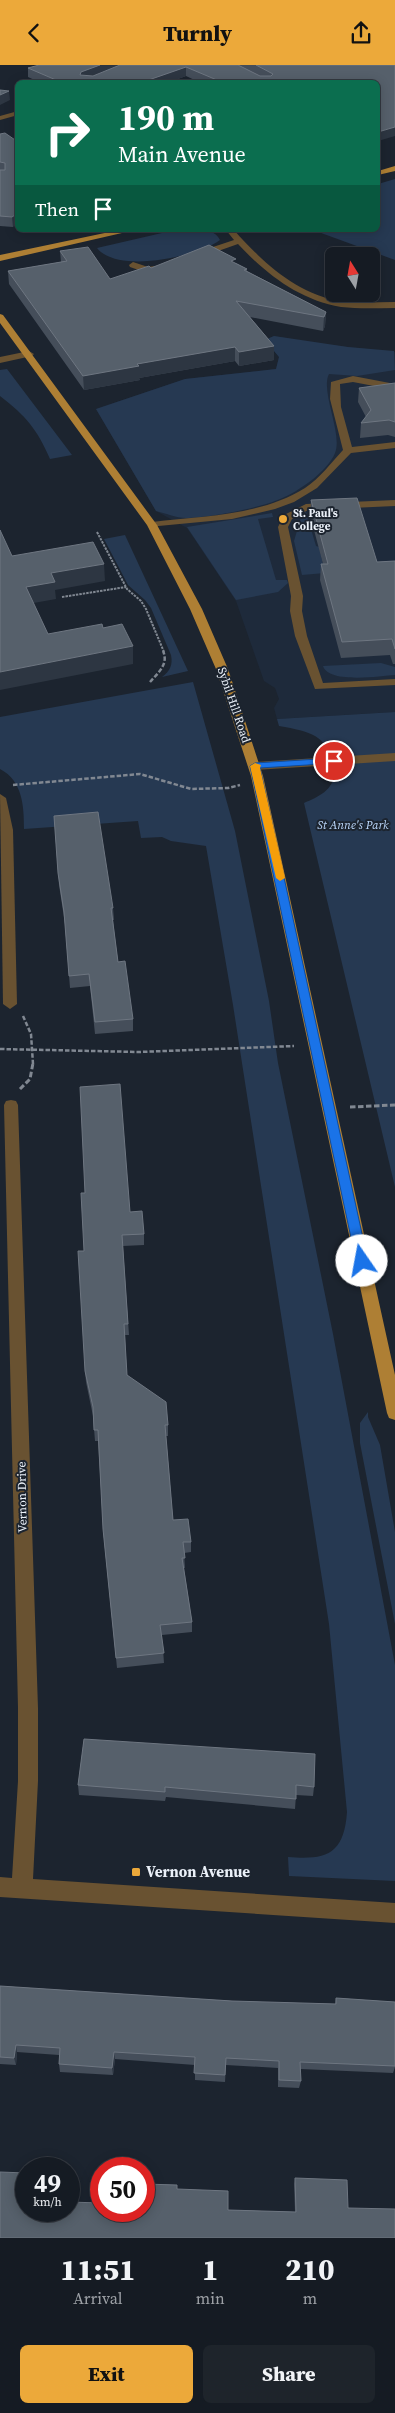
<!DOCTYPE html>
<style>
:root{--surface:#151b23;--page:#1e242b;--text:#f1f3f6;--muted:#9da1a6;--line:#343941;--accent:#eca93a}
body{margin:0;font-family:"Source Serif 4",serif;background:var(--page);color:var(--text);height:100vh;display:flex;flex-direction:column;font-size:19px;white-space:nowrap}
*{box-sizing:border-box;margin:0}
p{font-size:16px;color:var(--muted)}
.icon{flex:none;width:28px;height:28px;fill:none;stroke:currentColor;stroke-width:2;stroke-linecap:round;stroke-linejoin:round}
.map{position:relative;height:2173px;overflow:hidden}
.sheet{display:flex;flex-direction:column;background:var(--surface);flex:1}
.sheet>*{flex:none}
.hud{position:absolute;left:15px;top:15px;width:365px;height:152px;border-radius:8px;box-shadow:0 2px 12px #0003,0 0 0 1px var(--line);background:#0b6e4f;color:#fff;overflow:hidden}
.needle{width:32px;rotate:349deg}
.fabs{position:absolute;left:325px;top:182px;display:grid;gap:10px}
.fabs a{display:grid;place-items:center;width:55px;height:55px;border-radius:8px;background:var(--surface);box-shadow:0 2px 12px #0003,0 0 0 1px var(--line);font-size:25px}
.speed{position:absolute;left:15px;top:2092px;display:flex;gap:10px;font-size:25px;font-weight:700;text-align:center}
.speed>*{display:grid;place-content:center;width:65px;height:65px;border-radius:50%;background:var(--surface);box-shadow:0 2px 12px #0003,0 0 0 1px var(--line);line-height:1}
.speed small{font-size:12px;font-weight:400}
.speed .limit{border:8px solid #d22;background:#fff;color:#111}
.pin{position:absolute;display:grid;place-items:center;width:42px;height:42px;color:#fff;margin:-21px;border:2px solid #fff;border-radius:50%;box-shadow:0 1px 5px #0007}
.me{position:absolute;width:55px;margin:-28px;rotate:348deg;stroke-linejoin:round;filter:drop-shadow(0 0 4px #0008)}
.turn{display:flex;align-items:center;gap:18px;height:105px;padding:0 20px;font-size:22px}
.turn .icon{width:65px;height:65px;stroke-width:2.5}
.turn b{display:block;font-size:35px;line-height:42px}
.then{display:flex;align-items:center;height:48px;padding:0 20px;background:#0003;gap:10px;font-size:19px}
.eta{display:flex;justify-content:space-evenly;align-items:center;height:85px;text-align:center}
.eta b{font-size:30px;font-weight:800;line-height:35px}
.cta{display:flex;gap:10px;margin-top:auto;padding:10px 20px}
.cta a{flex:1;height:58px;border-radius:8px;background:var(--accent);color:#111;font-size:20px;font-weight:800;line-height:58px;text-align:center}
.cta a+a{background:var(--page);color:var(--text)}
header{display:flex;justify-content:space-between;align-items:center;height:65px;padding:0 20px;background:var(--accent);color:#111;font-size:22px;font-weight:800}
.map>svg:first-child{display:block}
.built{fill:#1e2a3b}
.green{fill:#263952}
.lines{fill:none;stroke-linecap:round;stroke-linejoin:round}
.path-far2{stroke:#818892;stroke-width:2;stroke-dasharray:2.5 1;stroke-linecap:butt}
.path-far1{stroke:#818892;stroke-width:2.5;stroke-dasharray:4.5 2;stroke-linecap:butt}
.path{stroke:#818892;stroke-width:3;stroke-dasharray:5.5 2.5;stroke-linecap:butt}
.minor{fill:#695231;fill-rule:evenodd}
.major{fill:#ae7f34;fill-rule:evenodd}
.wall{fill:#454e5a}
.shaded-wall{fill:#2d3642}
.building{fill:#56606b;stroke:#6e7681}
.route{fill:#1a73e8;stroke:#114b97}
.slow{fill:#f59e0b}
.poi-dot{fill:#eca93a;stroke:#1c242f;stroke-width:2}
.labels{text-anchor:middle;stroke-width:4;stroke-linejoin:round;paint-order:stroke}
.far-poi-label{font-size:11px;font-weight:bold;fill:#ebf1f9;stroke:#1c242f;text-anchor:start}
.street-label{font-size:12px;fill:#ebf1f9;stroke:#1c242f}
.park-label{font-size:12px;font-style:italic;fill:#bad6fa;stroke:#1c242f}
.near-poi-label{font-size:15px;font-weight:bold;fill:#ebf1f9;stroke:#1c242f;text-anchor:start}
</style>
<header><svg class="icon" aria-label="back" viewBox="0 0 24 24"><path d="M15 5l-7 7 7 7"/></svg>Turnly<svg class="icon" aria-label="share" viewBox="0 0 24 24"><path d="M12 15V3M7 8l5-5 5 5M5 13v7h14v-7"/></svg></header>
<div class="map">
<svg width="395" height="2173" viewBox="0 0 395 2173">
<rect width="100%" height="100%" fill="#1c242f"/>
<!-- built -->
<path class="built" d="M274,271L320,279L395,287V647L277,654L274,643L279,634L275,623L264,616L236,536L187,463L156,446L96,344L185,314L276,304L279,292L265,275Z"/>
<!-- green -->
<g class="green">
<path d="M395,114V195L313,165H378V119Z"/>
<path d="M175,165C189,165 213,160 220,175C197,192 117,209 97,183Z"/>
<path d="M274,271L348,282L394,286L395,305L357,311L329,309C320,326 343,369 335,388C328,406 298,427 280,434C260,443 208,453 186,453C176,453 165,448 156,446L96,344L185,314L276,304L279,292L265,275Z"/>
<path d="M7,304L72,390L50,394C37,364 26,351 0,331V305Z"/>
<path d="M306,447L316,481L319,482L325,508L302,510L294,476L302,449Z"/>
<path d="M272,448L273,452L258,454L276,515H287L288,518L278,527L236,535L187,462Z"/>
<path d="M125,470L188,606L162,612C170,606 173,600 171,590L151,543L145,535L128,520L104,474Z"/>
<path d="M381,598L395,602V610C380,611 329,619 323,601Z"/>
<path d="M193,617L235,766L269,936L278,998L333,1269L395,1600V1816L289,1811L288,1792C326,1795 344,1790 347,1747L329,1559L233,940L206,781L171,776L162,772L141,773L138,756L24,764C24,742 23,716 0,704V652Z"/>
<path d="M395,647V1122L304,738C318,732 334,725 334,708L338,706C327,671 314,667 279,661L277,654Z"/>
<path d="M368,1347V1352L380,1380L395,1467V1559L360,1378V1358Z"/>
</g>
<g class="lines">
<!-- path-far2 -->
<g class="path-far2">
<path d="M97,467L127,524L141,536L146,544L164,587"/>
<path d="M62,532L126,522"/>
</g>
<!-- path-far1 -->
<g class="path-far1">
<path d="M150,617C158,608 169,599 163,586"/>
<path d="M13,720L140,709L191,724L228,723L240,720"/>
<path d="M23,951L31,969L33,999"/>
<path d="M0,984L139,987L294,981"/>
</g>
<!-- path -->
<g class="path">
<path d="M20,1024L30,1014L33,998"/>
<path d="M350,1042L395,1040"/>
</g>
<!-- minor -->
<g class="minor">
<path d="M18,46V50L0,55V51Z"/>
<path d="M226,165H234C262,197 298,230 341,236C359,239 377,237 395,237V243C377,243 359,244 341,242C299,235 266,209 238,179L201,192H195V188L234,175Z"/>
<path d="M133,197L148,202L162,200L166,203L147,208L130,202L129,200Z"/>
<path d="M29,286L34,289L32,291L0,298V292Z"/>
<path d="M353,311L395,319V325L353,317L340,319L341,342L352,382L395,377V383L351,388L317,423L294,437L275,444L232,454L148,462V458L152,457C203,451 260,451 305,423C320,413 331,398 343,385L330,334L331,317Z"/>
<path d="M395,435V441L308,445L292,454L288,462L303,531L302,546L307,571L323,618L395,614V620L315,624L295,571L290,546L291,531L278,462L284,450L306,439Z"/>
<path d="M395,688V696L255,705L249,701L255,697Z"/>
<path d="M0,729L6,733L13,765L17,939L10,944L3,939Z"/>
<path d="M11,1035L16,1036L18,1040L38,1643V1716L33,1814L395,1838V1858L0,1832V1812L12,1813L18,1716V1643L4,1040L6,1036Z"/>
</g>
<!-- major -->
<g class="major">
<path d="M395,101V106L378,110V106Z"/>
<path d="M119,165H135L0,196V190Z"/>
<path d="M0,249L3,250L157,460L202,544L228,604L263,711L395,1310V1355L389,1353L387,1348L251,711L216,604L190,544L147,460L0,258Z"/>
</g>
</g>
<!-- wall -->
<g class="wall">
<path d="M39,0H395L378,18H201L186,11L167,18H41L28,12V3Z"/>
<path d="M0,69L18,77L13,162L0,161Z"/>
<path d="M60,186L110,214L151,203L236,198L247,204V206L326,247L325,261L323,266L250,252L274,281V295L239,301L235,296L139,313L140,315L84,325L9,219L8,206L61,197Z"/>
<path d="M395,318V372L388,370L360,373L361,358L366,352L358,337L359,323Z"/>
<path d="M311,435L377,497L395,496V599H393L390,590L341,593L320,515L321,499H323L310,450Z"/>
<path d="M54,751L113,843L114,855H113L118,897L133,954V966L95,969L90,921L70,923L65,859L59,820Z"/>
<path d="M85,1128L130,1147L144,1169V1180L123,1181L129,1270H125L127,1310L168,1360V1371H166L173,1455L191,1477V1487L184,1488L185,1503H184L192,1557V1567L162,1570L164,1598L117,1603L104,1475L98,1376H95L93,1351L86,1317L85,1306L84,1186Z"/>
<path d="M84,1674L314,1722L313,1731L296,1730L295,1744L166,1732L165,1736L79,1730L78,1720Z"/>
<path d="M0,1921L232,1936L335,1939L336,1933L395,1937V2002L393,2008L300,2004L301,2016L299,2023L278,2022V2003L226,2000L225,2017L195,2015V2000L115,1994L113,2010L60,2007L59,1999V1990L17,1987L16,2000L0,1999Z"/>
<path d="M295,2113L348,2143L395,2173L26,2146H101L177,2125L228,2145L295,2147L294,2119Z"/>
</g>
<!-- shaded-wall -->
<g class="shaded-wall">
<path d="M100,0H125L81,16L80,10L81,7Z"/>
<path d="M186,2V11L167,18H140Z"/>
<path d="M9,26L10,35L0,40V30Z"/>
<path d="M395,62V71L378,76V67Z"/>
<path d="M18,148V159L13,162L12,152Z"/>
<path d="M326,247L325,261L323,266L324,252Z"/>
<path d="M274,281V295L239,301V287Z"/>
<path d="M235,282V296L139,313L140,315L84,325L83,311L137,299Z"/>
<path d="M104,499L105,516L55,525L56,534L28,539L26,522L51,508Z"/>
<path d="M133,581V599L0,625V607Z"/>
<path d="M16,1980L17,1987L16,2000L14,1993Z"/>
<path d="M114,1987L115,1994L113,2010L112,2003Z"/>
</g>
<!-- building -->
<g class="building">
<path d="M39,0H100L81,7L80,10L93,11L120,0H238L260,11H271L273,9L256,0H395V62L378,67V18H224L186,2L140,18H63L28,3Z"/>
<path d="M0,25L9,26L0,30Z"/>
<path d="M5,68L18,77V148L12,152L0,151V105H5V98L0,97V69Z"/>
<path d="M209,180L236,194L231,196L247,204L244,205L326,247L324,252L236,236L274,281L239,287L235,282L137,299L139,301L83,311L8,206L67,196L60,186L88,182L110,214L149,201L151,203Z"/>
<path d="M395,318V357L389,355L361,358L371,345L359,323Z"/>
<path d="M357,433L377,497L395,496V584L392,574L342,577L321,499H328L311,435Z"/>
<path d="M0,465L12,491L93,477L104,499L51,508L55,517L26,522L48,569L102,559L103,563L122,559L133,581L0,607Z"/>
<path d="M98,747L113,843H111L118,897L125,896L133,954L95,957L89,909L69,911L64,847L58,808L54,751Z"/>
<path d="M120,1019L130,1147L142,1146L144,1169L122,1170L128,1259H124L127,1310L166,1337L168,1360H165L173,1455L188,1454L191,1477H183L185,1493H182L192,1557L160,1560L164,1588L116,1593L103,1464L98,1365H94L93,1342L85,1306L78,1186H84L81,1128H85L80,1022Z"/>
<path d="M84,1674L315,1689L314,1722L296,1720V1734L165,1722V1727L78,1720Z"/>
<path d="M0,1921L232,1936L336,1939V1933L395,1937V2001L300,1997L301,2016L279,2015V1996L226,1993L225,2010L194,2008L195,1992L114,1987L112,2003L59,1999L60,1983L16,1980L14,1993L0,1992Z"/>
<path d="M0,2107L26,2108V2146H69V2137L101,2138V2146H144V2119L177,2120V2124L228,2126V2145L296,2147L295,2113L347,2115L348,2143L395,2144V2173H0Z"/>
</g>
<!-- route -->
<path class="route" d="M334,693L338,694V698L260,703L368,1196L362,1201L356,1196L250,701L255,698Z"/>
<!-- slow -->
<path class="slow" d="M255,698L261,700L260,703L285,813L280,816L276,813L250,701Z"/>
<!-- markers -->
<g class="poi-dot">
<circle cx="283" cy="454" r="5"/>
<rect x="131" y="1802" width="10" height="10" rx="2.5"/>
</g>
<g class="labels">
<!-- far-poi labels -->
<g class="far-poi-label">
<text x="293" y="452">St. Paul's<tspan x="293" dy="13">College</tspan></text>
</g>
<!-- street labels -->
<g class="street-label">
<text transform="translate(234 640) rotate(71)" y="4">Sybil Hill Road</text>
<text transform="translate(22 1432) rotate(-91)" y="4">Vernon Drive</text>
</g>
<!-- park labels -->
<g class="park-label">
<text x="353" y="764">St Anne's Park</text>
</g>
<!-- near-poi labels -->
<g class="near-poi-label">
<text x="146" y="1812">Vernon Avenue</text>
</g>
</g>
</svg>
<div class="fabs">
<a><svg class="needle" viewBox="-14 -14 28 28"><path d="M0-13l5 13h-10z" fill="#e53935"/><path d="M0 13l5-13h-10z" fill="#9da1a6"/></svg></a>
</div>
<div class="speed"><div>49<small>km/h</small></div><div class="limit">50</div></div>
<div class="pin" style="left:334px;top:696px;background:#d93025"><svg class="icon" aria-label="arrive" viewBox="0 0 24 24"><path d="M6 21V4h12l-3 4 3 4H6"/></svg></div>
<svg class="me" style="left:362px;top:1196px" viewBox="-20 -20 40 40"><circle r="19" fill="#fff"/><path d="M0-13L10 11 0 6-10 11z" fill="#1a73e8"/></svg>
<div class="hud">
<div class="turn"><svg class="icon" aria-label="right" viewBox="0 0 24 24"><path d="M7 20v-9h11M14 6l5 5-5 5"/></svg><div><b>190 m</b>Main Avenue</div></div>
<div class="then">Then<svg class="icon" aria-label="arrive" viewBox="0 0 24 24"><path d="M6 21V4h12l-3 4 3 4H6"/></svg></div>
</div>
</div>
<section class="sheet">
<div class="eta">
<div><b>11:51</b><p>Arrival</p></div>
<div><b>1</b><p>min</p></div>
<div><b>210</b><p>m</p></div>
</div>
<div class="cta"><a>Exit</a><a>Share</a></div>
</section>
